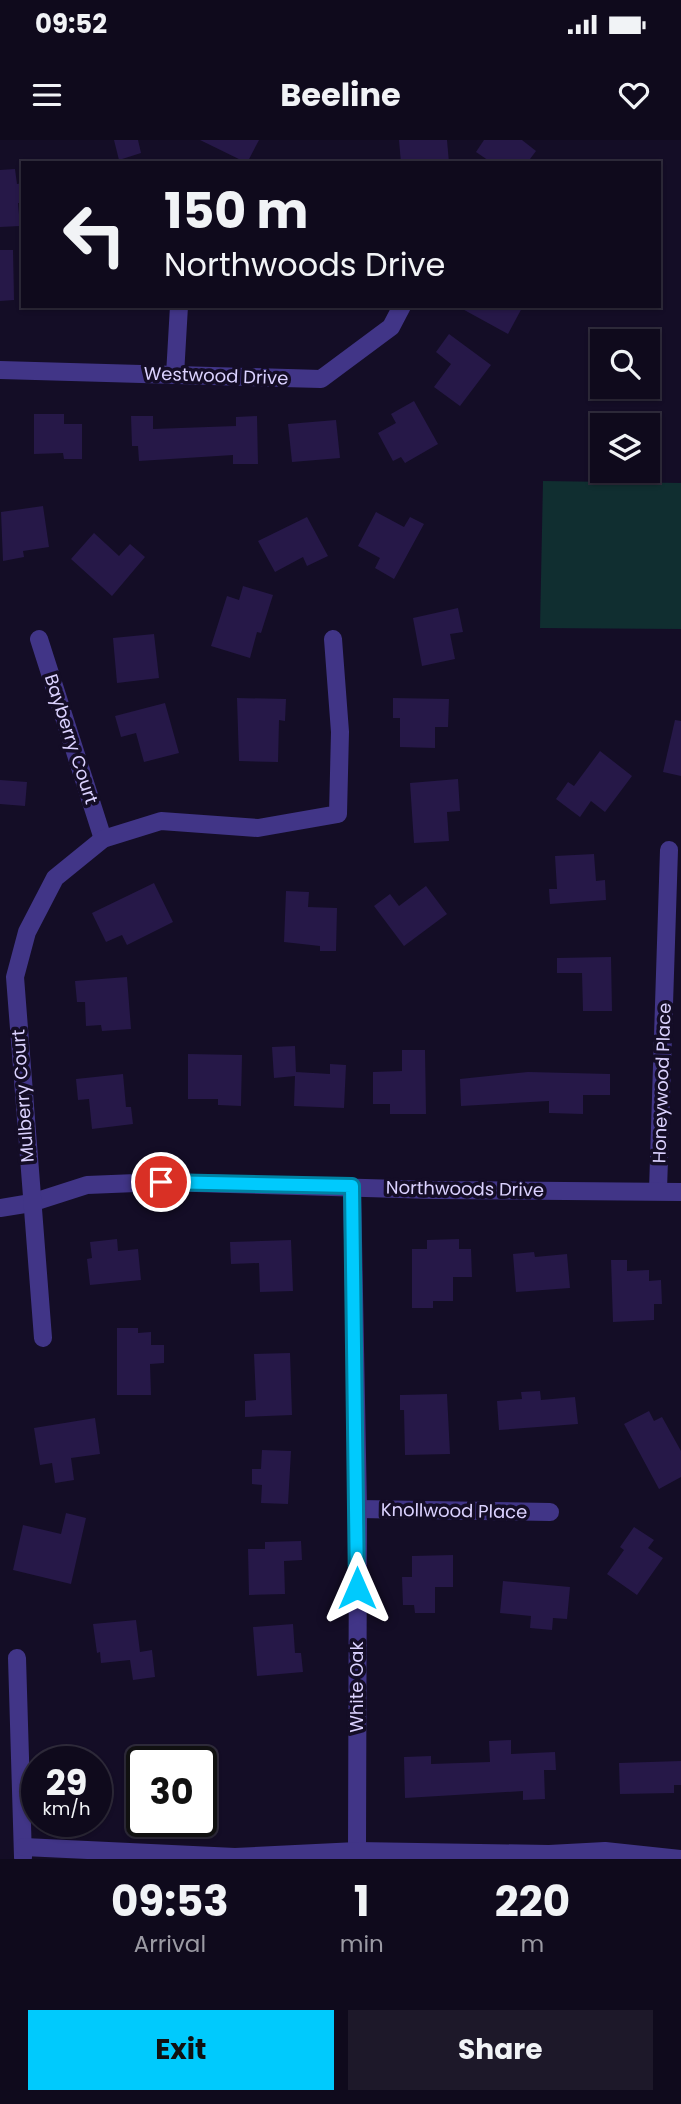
<!DOCTYPE html>
<style>
:root{--surface:#0f0a1c;--page:#1d1829;--text:#f1f3f6;--muted:#9b9aa3;--line:#2f2b3b;--accent:#00cafd}
body{margin:0;font-family:Poppins,sans-serif;background:var(--page);color:var(--text);height:100vh;display:flex;flex-direction:column;font-size:26px;white-space:nowrap}
*{box-sizing:border-box;margin:0}
p{font-size:23px;color:var(--muted)}
.icon{flex:none;width:38px;height:38px;fill:none;stroke:currentColor;stroke-width:2;stroke-linecap:round;stroke-linejoin:round}
.map{position:relative;height:1719px;overflow:hidden}
.panel{display:flex;flex-direction:column;background:var(--surface);flex:1}
.panel>*{flex:none}
.banner{position:absolute;left:21px;top:21px;width:640px;height:147px;border-radius:0px;box-shadow:0 2px 5px #0004,0 0 0 2px var(--line);background:#0f0a1c;color:var(--text);overflow:hidden}
.tools{position:absolute;left:590px;top:189px;display:grid;gap:14px}
.tools a{display:grid;place-items:center;width:70px;height:70px;border-radius:0px;background:var(--surface);box-shadow:0 2px 5px #0004,0 0 0 2px var(--line);font-size:35px}
.speed{position:absolute;left:21px;top:1606px;display:flex;gap:14px;font-size:35px;font-weight:700;text-align:center}
.speed>*{display:grid;place-content:center;width:91px;height:91px;border-radius:50%;background:var(--surface);box-shadow:0 2px 5px #0004,0 0 0 2px var(--line);line-height:1}
.speed small{font-size:18px;font-weight:400}
.speed .limit{border:4px solid #111;border-radius:10px;background:#fff;color:#111}
.pin{position:absolute;display:grid;place-items:center;width:60px;height:60px;color:#fff;margin:-30px;border:4px solid #fff;border-radius:50%;box-shadow:0 2px 7px #0007}
.me{position:absolute;width:77px;margin:-38px;rotate:0deg;stroke-linejoin:round;filter:drop-shadow(0 0 5px #0008)}
.turn{display:flex;align-items:center;gap:24px;height:147px;padding:0 28px;font-size:32px}
.turn .icon{width:91px;height:91px;stroke-width:2.5}
.turn b{display:block;font-size:49px;line-height:60px}
.eta{display:flex;justify-content:space-evenly;align-items:center;height:119px;text-align:center}
.eta b{font-size:42px;font-weight:700;line-height:49px}
.cta{display:flex;gap:14px;margin-top:auto;padding:14px 28px}
.cta a{flex:1;height:80px;border-radius:0px;background:var(--accent);color:#111;font-size:28px;font-weight:700;line-height:80px;text-align:center}
.cta a+a{background:var(--page);color:var(--text)}
.status{display:flex;justify-content:space-between;align-items:center;height:49px;padding:0 35px;background:var(--surface);direction:ltr}
.status svg{height:19px;fill:currentColor}
header{display:flex;justify-content:space-between;align-items:center;height:91px;padding:0 28px;background:var(--surface);font-size:32px;font-weight:700}
.map>svg:first-child{display:block}
.green{fill:#102e30}
.building{fill:#261848}
.lines{fill:none;stroke-linecap:round;stroke-linejoin:round}
.street{stroke:#413587;stroke-width:18}
.route-casing{stroke:#0083a4;stroke-width:18}
.route{stroke:#00cafd;stroke-width:12}
.labels{text-anchor:middle;stroke-width:7;stroke-linejoin:round;paint-order:stroke}
.street-label{font-size:18px;fill:#dbd2ff;stroke:#140d26}
</style>
<div class="status"><b>09:52</b><svg viewBox="0 0 49 12"><path d="M0 12V9h3v3zM5 12V6h3v6zM10 12V3h3v9zM15 12V0h3v12zM26 1h20v11H26zM47 4h2v5h-2z"/></svg></div>
<header><svg class="icon" aria-label="menu" viewBox="0 0 24 24"><path d="M4 6h16M4 12h16M4 18h16"/></svg>Beeline<svg class="icon" aria-label="heart" viewBox="0 0 24 24"><path d="M12 20l-8-8c-3-5 5-10 8-4 3-6 11-1 8 4z"/></svg></header>
<div class="map">
<svg width="681" height="1719" viewBox="0 0 681 1719">
<rect width="100%" height="100%" fill="#140d26"/>
<!-- green -->
<path class="green" d="M543,341L681,343V489L540,488Z"/>
<!-- building -->
<g class="building">
<path d="M114,0H138L141,13L119,20Z"/>
<path d="M200,0H259L247,23Z"/>
<path d="M399,0H447L449,23H401Z"/>
<path d="M484,0H522L536,11L527,23H492L476,12Z"/>
<path d="M15,29L17,44L23,43V63H18L20,86L0,87V30Z"/>
<path d="M0,110H13L14,160L0,161Z"/>
<path d="M457,166H523L508,194Z"/>
<path d="M449,194L491,225L460,266L434,247L451,224L436,212Z"/>
<path d="M414,261L438,304L405,323L401,317L393,321L378,293L396,283L391,274Z"/>
<path d="M34,274H64V284H82V319H64L63,313L34,314Z"/>
<path d="M131,276H153V289L236,286V277L257,276L258,324H233V315L139,321L138,306H132Z"/>
<path d="M336,280L340,318L292,322L288,284Z"/>
<path d="M43,366L49,407L23,411L24,417L3,421L1,372Z"/>
<path d="M376,372L404,387L410,377L424,384L394,439L375,428L380,418L358,406Z"/>
<path d="M307,377L328,416L307,426L303,417L275,432L258,401Z"/>
<path d="M94,393L119,416L130,404L145,417L112,456L71,419Z"/>
<path d="M243,446L273,455L261,493L257,492L250,518L211,506L227,456L239,460Z"/>
<path d="M458,468L463,492L450,494L455,519L422,526L413,478Z"/>
<path d="M154,494L159,538L117,543L113,498Z"/>
<path d="M237,558L286,559L285,581L279,580L278,622L239,621Z"/>
<path d="M393,558L449,559L448,587H435V608L400,607V578H393Z"/>
<path d="M165,563L179,613L144,622L136,593L121,597L115,576Z"/>
<path d="M675,580L681,581V636L663,632Z"/>
<path d="M600,611L632,636L605,672L591,661L580,677L556,659L568,642L574,646Z"/>
<path d="M458,639L460,671L447,672L449,701L414,703L410,643Z"/>
<path d="M0,640L27,642L25,666L0,664Z"/>
<path d="M594,714L596,741L605,740L606,760L550,764L549,749H557L555,716Z"/>
<path d="M154,743L173,782L127,805L122,795L106,802L92,773Z"/>
<path d="M426,746L447,774L404,806L374,766L390,754L399,766Z"/>
<path d="M286,751L309,752L308,767L337,768L336,811H320V806L284,802Z"/>
<path d="M611,817L612,871H583L582,833H557V818Z"/>
<path d="M127,837L131,889L102,891L101,885L86,886L85,862H77L75,841Z"/>
<path d="M295,906L296,932L330,934V924L346,925L344,968L294,966L295,936L274,938L272,907Z"/>
<path d="M402,910H425L426,974H390V964H373V932L402,931Z"/>
<path d="M188,914L242,915L241,966L218,965V959H188Z"/>
<path d="M528,932L610,934V955H583V974L549,973V961L461,966L460,939Z"/>
<path d="M123,934L126,967H131L133,984L92,989L89,959L78,960L76,939Z"/>
<path d="M117,1099L118,1111L138,1109L141,1140L90,1145L87,1119L92,1118L90,1102Z"/>
<path d="M459,1099V1109H471L472,1137H453V1161H433V1168H412V1109H427V1100Z"/>
<path d="M291,1100L293,1151L260,1152L259,1123L231,1124L230,1102Z"/>
<path d="M534,1112L535,1117L567,1114L570,1148L516,1152L513,1114Z"/>
<path d="M611,1120H627V1131L649,1130V1141L661,1140L662,1164H654V1180L613,1182Z"/>
<path d="M117,1188H138V1193L151,1192V1205H164V1223L150,1224L151,1255H117Z"/>
<path d="M290,1213L292,1275L245,1277V1261L256,1260L254,1214Z"/>
<path d="M540,1251L541,1260L575,1257L578,1284L499,1290L497,1261L522,1259L521,1252Z"/>
<path d="M447,1254L450,1314L405,1315L404,1270H400V1255Z"/>
<path d="M649,1271L654,1281L662,1277L681,1311V1337L659,1349L624,1284Z"/>
<path d="M95,1278L100,1314L71,1318L74,1340L55,1343L52,1323L40,1325L34,1288Z"/>
<path d="M262,1310L291,1311L288,1364L261,1363L262,1345L252,1344V1329H261Z"/>
<path d="M66,1373L86,1378L71,1444L13,1430L23,1385L61,1394Z"/>
<path d="M634,1387L654,1400L648,1408L663,1418L637,1455L607,1434L624,1410L620,1407Z"/>
<path d="M301,1401L302,1420L284,1421L285,1454L249,1455L248,1409H265V1402Z"/>
<path d="M453,1415V1447H435V1473H415L414,1465H403L402,1437H412V1416Z"/>
<path d="M503,1441L570,1447L567,1479L553,1478L552,1490L530,1488L531,1476L500,1473Z"/>
<path d="M136,1480L140,1512L152,1510L155,1537L133,1540L130,1520L101,1523L100,1512L97,1513L93,1484Z"/>
<path d="M293,1484L295,1513H301L303,1532L257,1536L253,1487Z"/>
<path d="M511,1600V1614L555,1612L556,1630H544L545,1659L523,1660V1651L405,1658L404,1617L431,1616V1624L490,1622L489,1601Z"/>
<path d="M681,1621V1645H674V1653L620,1654L619,1623Z"/>
</g>
<g class="lines">
<!-- street -->
<g class="street">
<path d="M0,230L321,239L391,187L402,166"/>
<path d="M175,235L179,166"/>
<path d="M39,499L103,699"/>
<path d="M352,1046L358,1369L357,1711"/>
<path d="M658,1050L669,710"/>
<path d="M0,1068L31,1063L87,1045L161,1042L434,1050L681,1052"/>
<path d="M43,1198L15,837L27,792L55,738L103,699L161,681L258,688L338,674L340,592L333,499"/>
<path d="M358,1369L550,1372"/>
<path d="M17,1518L23,1717"/>
<path d="M24,1707L235,1717L357,1711L549,1714L605,1711L681,1719"/>
</g>
</g>
<g class="lines">
<defs>
<path id="route" d="M161,1042L352,1046L357,1448"/>
</defs>
<!-- route casing -->
<use href="#route" class="route-casing"/>
<!-- route -->
<use href="#route" class="route"/>
</g>
<g class="labels">
<!-- street labels -->
<g class="street-label">
<text transform="translate(216 236) rotate(2)" y="6">Westwood Drive</text>
<text transform="translate(71 599) rotate(72)" y="6">Bayberry Court</text>
<text transform="translate(662 943) rotate(-88)" y="6">Honeywood Place</text>
<text transform="translate(23 956) rotate(-94)" y="6">Mulberry Court</text>
<text transform="translate(465 1049) rotate(1)" y="6">Northwoods Drive</text>
<text transform="translate(454 1371) rotate(1)" y="6">Knollwood Place</text>
<text transform="translate(357 1547) rotate(-90)" y="6">White Oak</text>
</g>
</g>
</svg>
<div class="tools">
<a><svg class="icon" aria-label="search" viewBox="0 0 24 24"><circle cx="10" cy="10" r="6"/><path d="M15 15l6 6"/></svg></a>
<a><svg class="icon" aria-label="layers" viewBox="0 0 24 24"><path d="M12 4l9 5-9 5-9-5zM3 14l9 5 9-5"/></svg></a>
</div>
<div class="speed"><div>29<small>km/h</small></div><div class="limit">30</div></div>
<div class="pin" style="left:161px;top:1042px;background:#d93025"><svg class="icon" aria-label="arrive" viewBox="0 0 24 24"><path d="M6 21V4h12l-3 4 3 4H6"/></svg></div>
<svg class="me" style="left:357px;top:1448px" viewBox="-20 -20 40 40"><path d="M0-17L14 15 0 8-14 15z" fill="#00cafd" stroke="#fff" stroke-width="4"/></svg>
<div class="banner">
<div class="turn"><svg class="icon" aria-label="left" viewBox="0 0 24 24"><path d="M17 20v-9H6M10 6l-5 5 5 5"/></svg><div><b>150 m</b>Northwoods Drive</div></div>
</div>
</div>
<section class="panel">
<div class="eta">
<div><b>09:53</b><p>Arrival</p></div>
<div><b>1</b><p>min</p></div>
<div><b>220</b><p>m</p></div>
</div>
<div class="cta"><a>Exit</a><a>Share</a></div>
</section>
